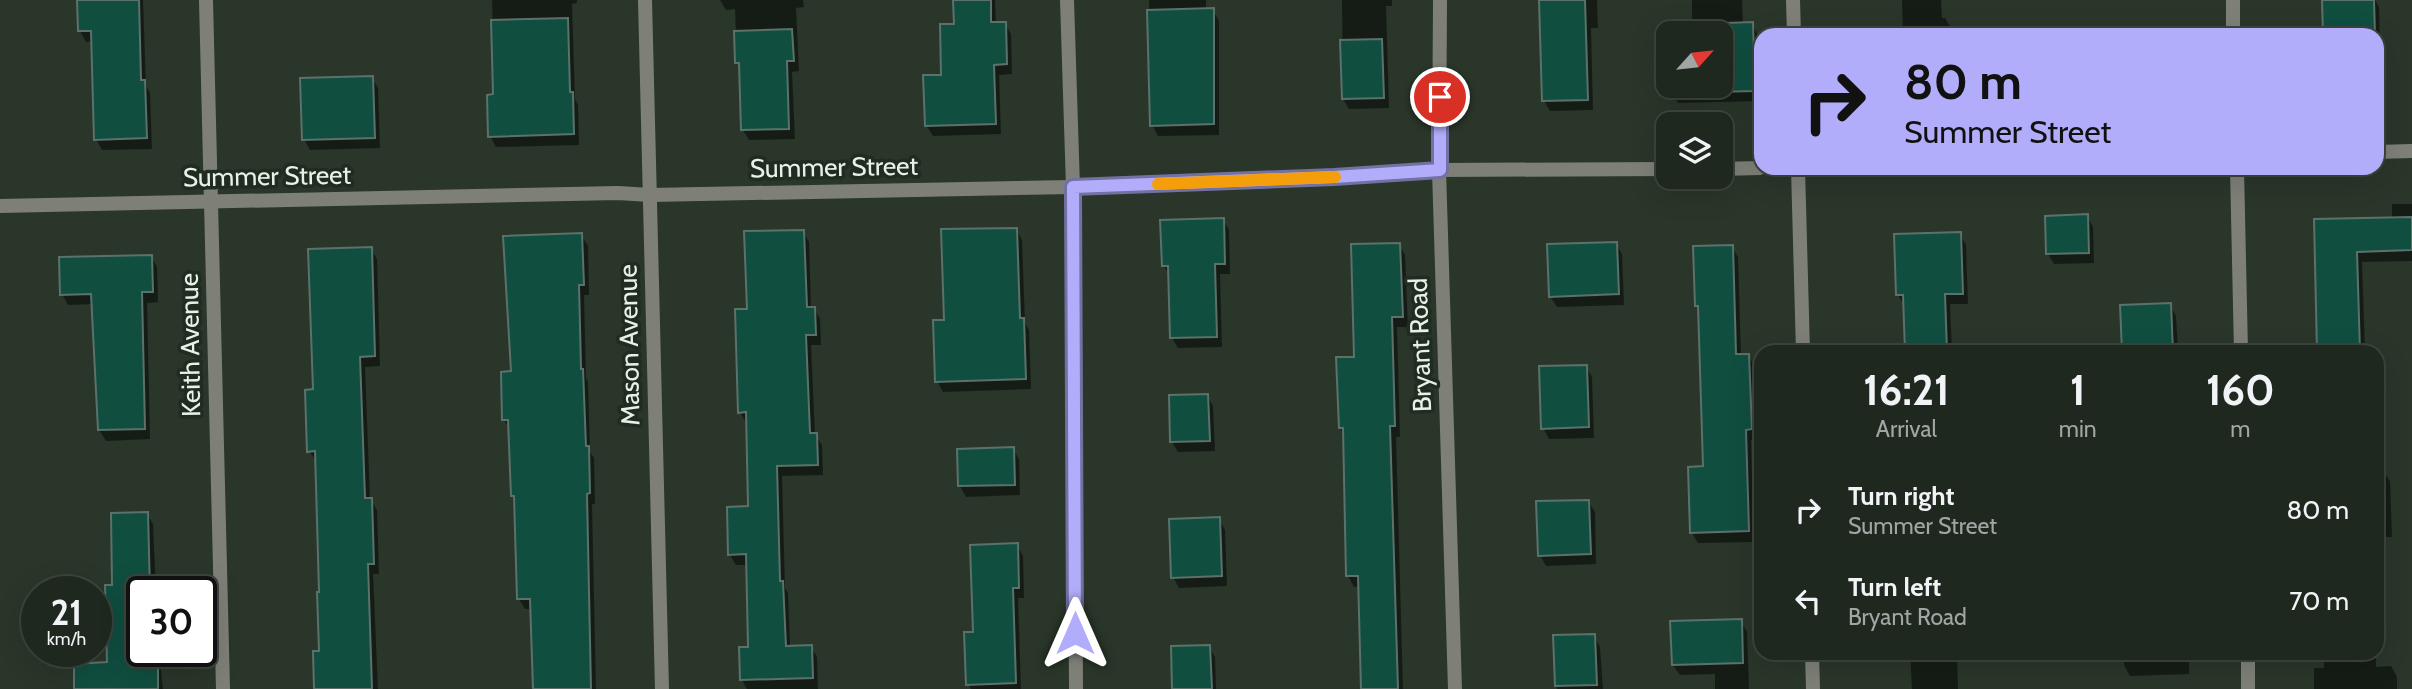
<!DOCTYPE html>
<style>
:root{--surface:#1f281f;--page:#273028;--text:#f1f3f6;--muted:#a1a6a4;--line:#3c443d}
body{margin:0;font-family:Cabin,sans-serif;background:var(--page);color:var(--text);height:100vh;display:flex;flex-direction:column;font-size:26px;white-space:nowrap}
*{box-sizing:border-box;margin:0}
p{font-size:23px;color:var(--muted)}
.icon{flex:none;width:38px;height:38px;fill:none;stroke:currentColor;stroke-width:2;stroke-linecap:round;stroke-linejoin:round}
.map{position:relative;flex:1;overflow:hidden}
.sheet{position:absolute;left:1754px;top:345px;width:630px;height:315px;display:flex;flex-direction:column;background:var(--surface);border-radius:21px;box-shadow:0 7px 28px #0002,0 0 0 2px var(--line)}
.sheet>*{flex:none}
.hud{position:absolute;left:1754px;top:28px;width:630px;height:147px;border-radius:21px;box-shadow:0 7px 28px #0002,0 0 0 2px var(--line);background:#b1adfa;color:#111;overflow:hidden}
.needle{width:46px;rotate:63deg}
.controls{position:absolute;left:1656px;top:21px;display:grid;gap:14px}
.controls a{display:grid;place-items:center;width:77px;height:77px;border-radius:14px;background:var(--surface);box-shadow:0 7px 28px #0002,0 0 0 2px var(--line);font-size:35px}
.speed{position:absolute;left:21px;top:576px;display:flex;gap:14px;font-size:35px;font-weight:700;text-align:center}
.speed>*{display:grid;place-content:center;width:91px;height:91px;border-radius:50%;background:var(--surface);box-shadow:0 7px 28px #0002,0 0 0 2px var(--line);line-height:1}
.speed small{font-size:18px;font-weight:400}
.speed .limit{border:4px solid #111;border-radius:10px;background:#fff;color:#111}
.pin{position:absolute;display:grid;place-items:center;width:60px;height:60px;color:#fff;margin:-30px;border:4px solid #fff;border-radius:50%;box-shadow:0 2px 7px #0007}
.me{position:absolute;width:77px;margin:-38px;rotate:0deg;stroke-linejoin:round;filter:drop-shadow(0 0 5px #0008)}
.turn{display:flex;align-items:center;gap:24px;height:147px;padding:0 35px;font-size:32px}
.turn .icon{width:91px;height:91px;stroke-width:2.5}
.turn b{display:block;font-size:49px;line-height:60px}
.eta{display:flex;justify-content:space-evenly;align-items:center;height:119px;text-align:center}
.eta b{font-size:42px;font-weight:700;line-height:49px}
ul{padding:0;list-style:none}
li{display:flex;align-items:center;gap:21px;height:91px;padding:0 35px}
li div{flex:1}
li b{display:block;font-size:26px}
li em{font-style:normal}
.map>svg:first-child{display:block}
.shadow{fill:#0007}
.building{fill:#104e40;stroke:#5c716a;stroke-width:2}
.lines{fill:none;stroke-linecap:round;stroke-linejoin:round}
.street{stroke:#7e8078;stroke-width:14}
.route-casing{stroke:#7370a2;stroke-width:18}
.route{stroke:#b1adfa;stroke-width:12}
.slow{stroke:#f59e0b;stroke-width:12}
.labels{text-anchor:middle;stroke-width:7;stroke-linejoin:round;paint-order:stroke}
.street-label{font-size:26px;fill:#e8f1e8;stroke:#202c1f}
</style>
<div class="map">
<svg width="2412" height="689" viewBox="0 0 2412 689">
<rect width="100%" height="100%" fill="#293629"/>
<!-- shadow -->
<g class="shadow">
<path d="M79,0H143L146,86L150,93L152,149L102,150L96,139L93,41L86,42L80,31Z"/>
<path d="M492,0H577V3L572,4L575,99L578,105L579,145L496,147L490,136L495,96Z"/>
<path d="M720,0H803L804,7L796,8L799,71L792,72L795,139L749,140L743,130L741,70L737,62L735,9L726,10Z"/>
<path d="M955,0H995L996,24H1005L1011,34L1012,74L999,75L1001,134L933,136L926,125L943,76L955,25Z"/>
<path d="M1149,0H1206V10H1213L1219,21V135L1158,136L1152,125Z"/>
<path d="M1342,0H1392V6H1386L1389,108L1349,109L1343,99Z"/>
<path d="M1539,0H1597L1598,28H1591L1593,110L1550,111L1544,101Z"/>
<path d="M1692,0H1742L1743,24H1752L1758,35L1760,101L1678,103L1672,93V86H1720V33H1670V26H1692Z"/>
<path d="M1902,0H1941L1942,18H1945L1951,28V35H1903Z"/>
<path d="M2324,0H2375L2379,7L2381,89H2376V35H2325Z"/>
<path d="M372,78L378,88L380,148L310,150L304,139Z"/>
<path d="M2392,204H2412V261L2362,262L2365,352H2319L2316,221L2392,219Z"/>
<path d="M2087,216L2093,227L2094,263L2054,264L2048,254Z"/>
<path d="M1223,220L1229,230L1230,274H1220L1222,347L1178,348L1172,338L1170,276L1163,265Z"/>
<path d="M1016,229L1022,240L1025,323L1029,330L1031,389L943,392L937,381L946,322Z"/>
<path d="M803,231L809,242L811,308H814L820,319L821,345H811L815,435L822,445L823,475L782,476L785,588L788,593L790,647H811L817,657L818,689H747L742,680L750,648L748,565H736L730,555L750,508L746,423L740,412L749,310Z"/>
<path d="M1960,234L1966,245L1968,304H1950L1952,352H1907L1904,305L1898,295Z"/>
<path d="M581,235L588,246L589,295H584L586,378L588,382L590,452L594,458L595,504H592L596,689H534L532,609H525L519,599L516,502L512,495L511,431L504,420L512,373Z"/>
<path d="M1616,244L1622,254L1624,305L1557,307L1550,296Z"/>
<path d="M1399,245L1405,255L1408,327H1397L1400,437H1396L1403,689H1363L1360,586L1354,587L1348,576L1344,435L1340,428L1356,359Z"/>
<path d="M1732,247L1738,257L1741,356L1748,355L1754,366L1757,440H1751L1754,542L1698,543L1692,533L1705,468L1700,312L1697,306Z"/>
<path d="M371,249L377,259L380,366L365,367L370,499L377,510L379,574H373L378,689H317L321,653V593L317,462L309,451L315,391Z"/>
<path d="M151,256L157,267L158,302L147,303L150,439L106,441L99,430L93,304L68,305L62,294Z"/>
<path d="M2170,305L2176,316L2178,352H2124Z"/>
<path d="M1586,366L1592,377L1594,438L1549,439L1543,428Z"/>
<path d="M1207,396L1213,406L1215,451L1178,452L1172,442Z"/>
<path d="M2376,404L2380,409L2381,471H2384L2390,482L2392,537H2376Z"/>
<path d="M1013,449L1019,459L1020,495L966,497L960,486L959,450Z"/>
<path d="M1588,501L1595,512L1596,564L1546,566L1540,555Z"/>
<path d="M147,514L153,524L156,592H142V651H159L163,689H104L109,664L114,587Z"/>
<path d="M1219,519L1225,530L1227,586L1179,588L1173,577Z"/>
<path d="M1017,545L1023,556L1024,598H1018L1021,689H971L968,684L975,633Z"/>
<path d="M1741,621L1747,632L1749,689H1715V674L1680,675L1673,665Z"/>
<path d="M1594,636L1600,647L1603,689H1557L1555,637Z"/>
<path d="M1209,647L1215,657L1216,689H1174Z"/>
<path d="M1910,653H1957L1958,689H1912Z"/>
<path d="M2124,653H2189V674L2130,676L2124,665Z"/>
<path d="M2323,653H2376V667L2391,666L2397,677V689H2314V668H2324Z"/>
</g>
<!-- building -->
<g class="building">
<path d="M77,0H139L141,80H145L147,138L94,140L91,31H78Z"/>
<path d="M953,0H991V22H1006L1007,64L994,65L996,124L925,126L923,75H941L940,24H954Z"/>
<path d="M1539,0H1585L1588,100L1542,101Z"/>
<path d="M2322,0H2374L2375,35H2323Z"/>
<path d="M1214,8V124L1150,126L1147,10Z"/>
<path d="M568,18L570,92H573L574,134L488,137L487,95L493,94L491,20Z"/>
<path d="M1753,22L1755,91L1670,93V86H1720V33H1668V25Z"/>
<path d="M792,29L794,61H787L789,129L741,130L739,63H735L734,31Z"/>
<path d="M1382,39L1384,98L1342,99L1340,40Z"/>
<path d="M373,76L375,138L302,140L300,78Z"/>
<path d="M2088,214L2089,253L2046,254L2045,216Z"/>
<path d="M2412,217V250L2357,252L2360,352H2317L2314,219Z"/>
<path d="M1224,218L1225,264H1215L1217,337L1170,338L1168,266H1162L1160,220Z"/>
<path d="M1017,228L1020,318H1024L1026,379L935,382L933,320H944L941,229Z"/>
<path d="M804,230L807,307H815L816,335H806L810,433H817L818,465L777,466L780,581H783L786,646L812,645L813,678L740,680L739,647H748L746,554L728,555L727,507L748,506L746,412L738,413L735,309H747L744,231Z"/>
<path d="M1961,232L1963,294H1945L1947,352H1905L1903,295H1896L1894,234Z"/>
<path d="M582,233L584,285H579L581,369H583L586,446H589L590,493L587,494L591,689H533L530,599H517L514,496H511L508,420H502L501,372L511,371L503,236Z"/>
<path d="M1617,242L1619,294L1549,297L1547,244Z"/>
<path d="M1400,243L1403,317H1392L1395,426H1390L1398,689H1361L1358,576H1346L1343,428H1339L1336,357H1354L1351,244Z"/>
<path d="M1733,245L1736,354H1749L1752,429L1746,430L1749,531L1690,533L1688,467L1703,466L1698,306H1695L1693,246Z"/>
<path d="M372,247L375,356L360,357L365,498H372L374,564H368L372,689H314L313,651H319L317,592H319L315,451L307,452L305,390L313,389L308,249Z"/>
<path d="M152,255L153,292H142L145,429L98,430L91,294L60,295L59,257Z"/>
<path d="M2171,303L2173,352H2122L2120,305Z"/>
<path d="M1587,365L1589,427L1541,429L1539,366Z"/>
<path d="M1208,394L1210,441L1170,442L1169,395Z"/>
<path d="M1014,447L1015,485L958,486L957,449Z"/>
<path d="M1589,500L1591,554L1538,556L1536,501Z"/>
<path d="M148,512L150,592H142V661H158V689H74V664L107,662L105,585H112L111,513Z"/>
<path d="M1220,517L1222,576L1171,578L1169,519Z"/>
<path d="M1018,543L1019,588H1013L1016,683L966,685L964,632H973L970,545Z"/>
<path d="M1742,619L1743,663L1672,665L1670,621Z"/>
<path d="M1595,634L1597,685L1555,686L1553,635Z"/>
<path d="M1210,645L1212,689H1172L1171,646Z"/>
</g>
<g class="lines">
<!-- street -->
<g class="street">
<path d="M206,0L223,689"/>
<path d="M645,0L662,689"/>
<path d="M1067,0L1073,187L1076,689"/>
<path d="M1440,0L1439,170L1455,689"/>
<path d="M1793,0L1794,35"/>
<path d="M2233,0V35"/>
<path d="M2376,152L2412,151"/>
<path d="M1798,168L1803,352"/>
<path d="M2237,168L2241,352"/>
<path d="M1720,169L1760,168"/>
<path d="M0,206L618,193L650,195L1073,187L1334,177L1439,170L1668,169"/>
<path d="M1812,653L1813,689"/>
<path d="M2248,653V689"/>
</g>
</g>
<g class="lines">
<defs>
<path id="route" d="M1075,633L1073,187L1334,177L1440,170V97"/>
</defs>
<!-- route casing -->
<use href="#route" class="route-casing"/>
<!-- route -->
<use href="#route" class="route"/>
<!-- slow -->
<path class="slow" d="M1158,184L1335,177"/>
</g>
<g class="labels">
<!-- street labels -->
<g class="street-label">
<text transform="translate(834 167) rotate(-1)" y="9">Summer Street</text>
<text transform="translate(267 176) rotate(-1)" y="9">Summer Street</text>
<text transform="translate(190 345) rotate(-91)" y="9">Keith Avenue</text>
<text transform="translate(629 345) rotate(-91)" y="9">Mason Avenue</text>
<text transform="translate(1420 345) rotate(-92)" y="9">Bryant Road</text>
</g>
</g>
</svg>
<div class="controls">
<a><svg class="needle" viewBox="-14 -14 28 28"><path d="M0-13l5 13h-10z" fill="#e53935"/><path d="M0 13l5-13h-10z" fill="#a1a6a4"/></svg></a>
<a><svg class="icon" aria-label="layers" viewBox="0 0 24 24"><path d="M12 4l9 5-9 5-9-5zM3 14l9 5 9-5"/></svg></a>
</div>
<div class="speed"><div>21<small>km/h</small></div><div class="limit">30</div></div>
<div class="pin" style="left:1440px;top:97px;background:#d93025"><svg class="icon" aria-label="arrive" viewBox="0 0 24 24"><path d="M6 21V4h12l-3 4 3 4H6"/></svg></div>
<svg class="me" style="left:1075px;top:633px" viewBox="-20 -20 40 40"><path d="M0-17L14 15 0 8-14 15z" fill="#b1adfa" stroke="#fff" stroke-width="4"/></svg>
<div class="hud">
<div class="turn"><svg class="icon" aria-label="right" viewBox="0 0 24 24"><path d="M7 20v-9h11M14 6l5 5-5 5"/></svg><div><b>80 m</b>Summer Street</div></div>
</div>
<section class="sheet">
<div class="eta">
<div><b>16:21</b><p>Arrival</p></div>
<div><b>1</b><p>min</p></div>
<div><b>160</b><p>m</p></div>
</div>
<ul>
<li><svg class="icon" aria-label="right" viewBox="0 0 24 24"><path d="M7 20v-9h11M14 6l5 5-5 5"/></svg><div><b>Turn right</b><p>Summer Street</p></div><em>80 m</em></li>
<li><svg class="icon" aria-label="left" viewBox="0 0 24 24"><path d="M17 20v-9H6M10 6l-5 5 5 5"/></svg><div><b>Turn left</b><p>Bryant Road</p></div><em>70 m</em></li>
</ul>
</section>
</div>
